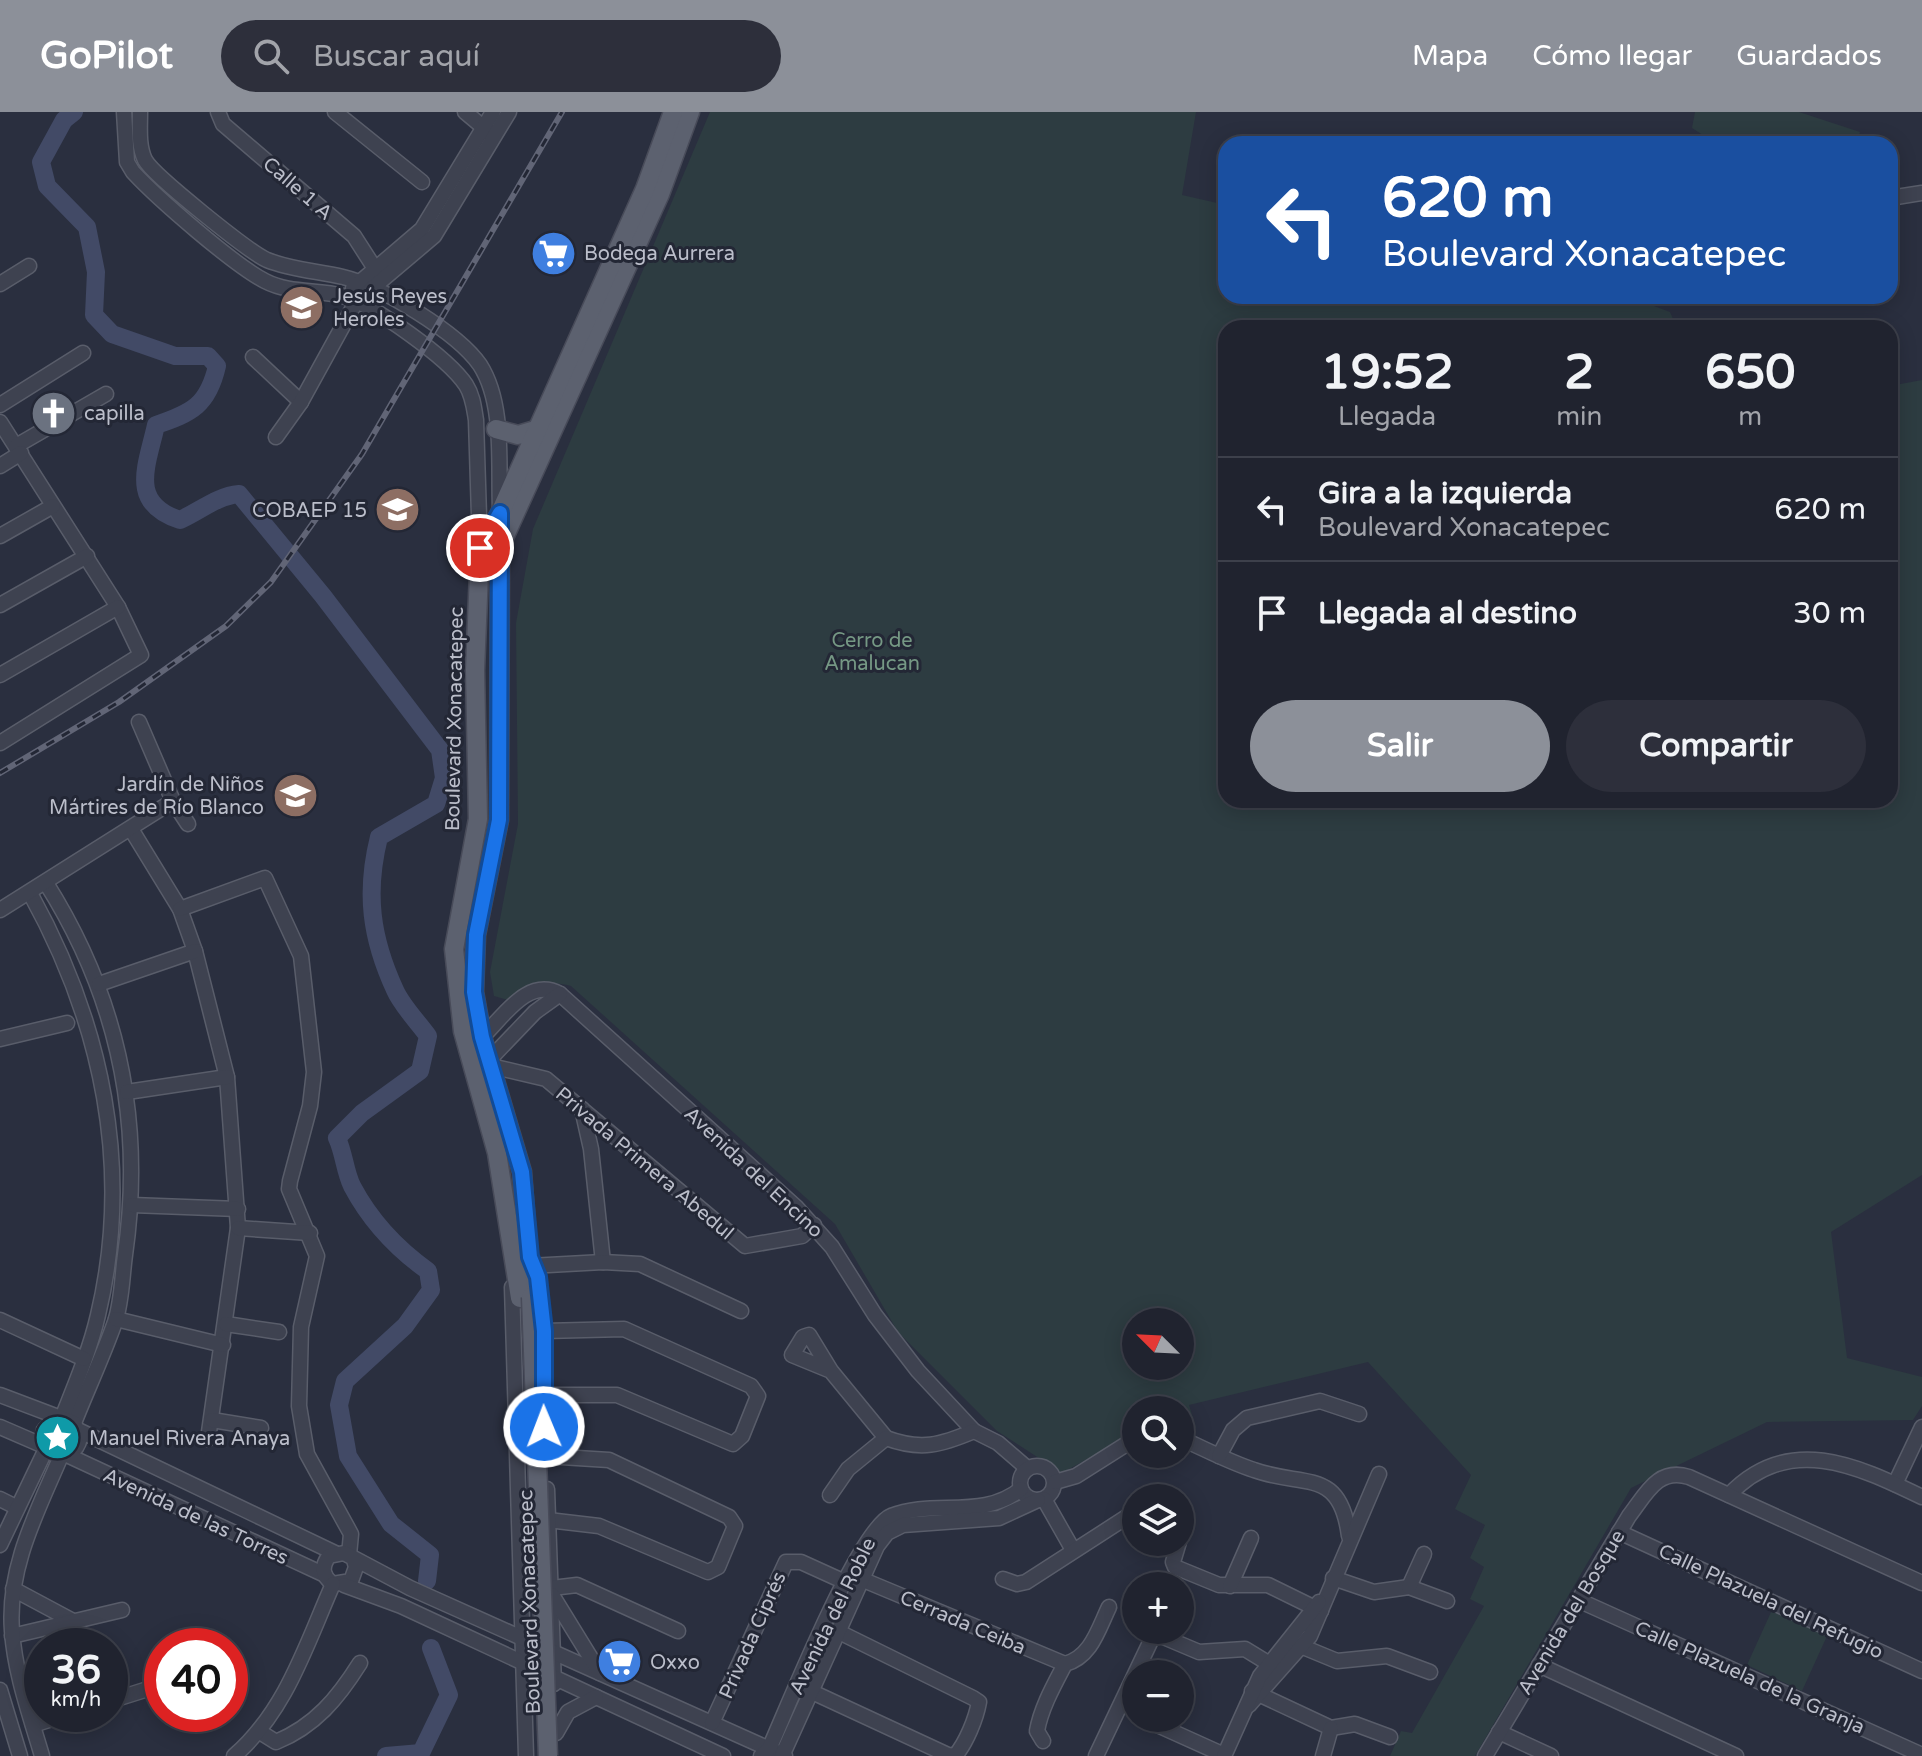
<!DOCTYPE html>
<html lang="es">
<meta charset="utf-8">
<style>
:root{--surface:#20232f;--page:#2d2f3b;--text:#f1f3f6;--muted:#a2a4aa;--line:#3d404b;--accent:#8c9099}
body{margin:0;font-family:"Varela Round",sans-serif;background:var(--page);color:var(--text);height:100vh;display:flex;flex-direction:column;font-size:30px;white-space:nowrap}
*{box-sizing:border-box;margin:0}
p{font-size:26px;color:var(--muted)}
.icon{flex:none;width:44px;height:44px;fill:none;stroke:currentColor;stroke-width:2;stroke-linecap:round;stroke-linejoin:round}
.map{position:relative;flex:1;overflow:hidden}
.drawer{position:absolute;left:1218px;top:208px;width:680px;height:488px;display:flex;flex-direction:column;background:var(--surface);border-radius:24px;box-shadow:0 4px 20px #0003,0 0 0 2px var(--line)}
.drawer>*{flex:none}
.top-card{position:absolute;left:1218px;top:24px;width:680px;height:168px;border-radius:24px;box-shadow:0 4px 20px #0003,0 0 0 2px var(--line);background:#1a4fa0;color:#fff;overflow:hidden}
.needle{width:52px;rotate:294deg}
.fabs{position:absolute;left:1122px;top:1196px;display:grid;gap:16px}
.fabs a{display:grid;place-items:center;width:72px;height:72px;border-radius:50%;background:var(--surface);box-shadow:0 4px 20px #0003,0 0 0 2px var(--line);font-size:40px}
.speed{position:absolute;left:24px;top:1516px;display:flex;gap:16px;font-size:40px;font-weight:700;text-align:center}
.speed>*{display:grid;place-content:center;width:104px;height:104px;border-radius:50%;background:var(--surface);box-shadow:0 4px 20px #0003,0 0 0 2px var(--line);line-height:1}
.speed small{font-size:20px;font-weight:400}
.speed .limit{border:12px solid #d22;background:#fff;color:#111}
.pin{position:absolute;display:grid;place-items:center;width:68px;height:68px;color:#fff;margin:-34px;border:4px solid #fff;border-radius:50%;box-shadow:0 2px 8px #0007}
.me{position:absolute;width:88px;margin:-44px;rotate:359deg;stroke-linejoin:round;filter:drop-shadow(0 0 6px #0008)}
.turn{display:flex;align-items:center;gap:28px;height:168px;padding:0 32px;font-size:36px}
.turn .icon{width:104px;height:104px;stroke-width:2.5}
.turn b{display:block;font-size:56px;line-height:68px}
.eta{display:flex;justify-content:space-evenly;align-items:center;height:136px;text-align:center}
.eta b{font-size:48px;font-weight:700;line-height:56px}
.cta{display:flex;gap:16px;margin-top:auto;padding:16px 32px}
.cta a{flex:1;height:92px;border-radius:48px;background:var(--accent);color:#fff;font-size:32px;font-weight:700;line-height:92px;text-align:center}
.cta a+a{background:var(--page);color:var(--text)}
ul{padding:0;list-style:none}
li{display:flex;align-items:center;gap:24px;height:104px;padding:0 32px;border-top:2px solid var(--line)}
li div{flex:1}
li b{display:block;font-size:30px}
li em{font-style:normal}
header{display:flex;align-items:center;gap:48px;box-sizing:border-box;height:112px;padding:0 40px;background:var(--accent);color:#fff}
header strong{font-size:38px}
nav{display:flex;gap:44px;margin-inline-start:auto;font-size:28px}
.search{width:560px;height:72px;background:var(--page);display:flex;align-items:center;gap:20px;box-sizing:border-box;padding:0 28px;border-radius:44px;color:var(--muted);font-size:30px}
.map>svg:first-child{display:block}
.green{fill:#2d3c41;fill-rule:evenodd}
.lines{fill:none;stroke-linecap:round;stroke-linejoin:round}
.river{stroke:#424a66;stroke-width:18}
.minor-casing{stroke:#595d6a;stroke-width:17}
.major-casing{stroke:#484b59;stroke-width:21}
.minor{stroke:#3e4250;stroke-width:14}
.major{stroke:#5c616f;stroke-width:18}
.rail-casing{stroke:#616576;stroke-width:6}
.rail{stroke:#232735;stroke-width:3;stroke-dasharray:9;stroke-linecap:butt}
.major-bridge-casing{stroke:#484b59;stroke-width:21;stroke-linecap:butt}
.major-bridge{stroke:#5c616f;stroke-width:18}
.route-casing{stroke:#114b97;stroke-width:20}
.route{stroke:#1a73e8;stroke-width:14}
.labels{text-anchor:middle;stroke-width:6;stroke-linejoin:round;paint-order:stroke}
.street-label{font-size:20px;fill:#bbbeca;stroke:#232735}
.poi-label{font-size:20px;fill:#bbbeca;stroke:#232735;text-anchor:start}
.park-label{font-size:20px;fill:#759884;stroke:#232735}
</style>
<header>
<strong>GoPilot</strong>
<div class="search"><svg class="icon" aria-label="search" viewBox="0 0 24 24"><circle cx="10" cy="10" r="6"/><path d="M15 15l6 6"/></svg>Buscar aquí</div>
<nav><a>Mapa</a><a>Cómo llegar</a><a>Guardados</a></nav>
</header>
<div class="map">
<svg width="1922" height="1644" viewBox="0 0 1922 1644">
<rect width="100%" height="100%" fill="#2a2f3f"/>
<!-- green -->
<g class="green">
<path d="M710,0H1196L1182,83L1226,93V184H1627L1670,200L1677,216H1226V688H1890V274L1922,268V1063L1831,1120L1847,1246L1922,1265V1294L1913,1308L1767,1310L1631,1376L1475,1644H1390L1401,1619L1412,1621L1484,1494L1470,1487L1484,1455L1470,1446L1485,1413L1455,1397L1471,1363L1368,1250L1189,1293L1196,1316L1180,1311V1298H1136V1320L1062,1361L997,1319L898,1220L835,1112L571,874C546,867 529,874 508,888L494,884L490,860L518,712L516,511L533,417ZM1136,1210H1180V1254H1136Z"/>
<path d="M1695,0H1799L1860,20L1856,32H1717L1692,16Z"/>
<path d="M1772,1498L1827,1524L1802,1579L1747,1553Z"/>
</g>
<g class="lines">
<!-- river -->
<g class="river">
<path d="M74,0L64,8L41,50L47,74L87,115L96,160L94,203L112,222L175,244H208L217,254C208,293 192,301 156,313C147,354 128,391 180,408C200,399 217,384 239,382L323,484L440,638L444,666L436,692L379,725C365,781 371,826 395,878C402,894 418,910 428,924L420,959L362,1001L337,1026C344,1041 345,1060 352,1074C370,1108 397,1137 428,1159L431,1178L405,1214L345,1269L339,1293L348,1344L391,1412L430,1443L427,1469"/>
<path d="M386,1644L421,1641L449,1583L431,1536"/>
</g>
<defs>
<g id="minor">
<path d="M124,0L127,50L133,60C158,87 234,153 265,169C290,182 317,177 343,184C374,193 448,246 466,273C473,284 474,296 476,308L480,436"/>
<path d="M140,0C140,16 138,33 145,48C154,64 249,140 267,148C292,158 317,159 343,165C381,174 458,221 480,253C505,292 498,353 500,396"/>
<path d="M218,0L223,12L354,124L379,163"/>
<path d="M335,0L422,70"/>
<path d="M465,0L490,21"/>
<path d="M1890,86L1922,81"/>
<path d="M0,172L29,154"/>
<path d="M353,176L422,117L493,0"/>
<path d="M253,245L301,290"/>
<path d="M0,293L83,241"/>
<path d="M0,310L118,495L141,543L0,631"/>
<path d="M276,325L301,290L356,190L434,124L509,0"/>
<path d="M16,334L106,282"/>
<path d="M0,354L21,341"/>
<path d="M0,424L53,394"/>
<path d="M0,493L87,444"/>
<path d="M0,563L118,495"/>
<path d="M139,610L173,689L188,712"/>
<path d="M131,717L180,797L195,839L227,965L238,1116L208,1327"/>
<path d="M46,771C118,885 144,1010 125,1143C122,1165 122,1189 115,1210C103,1244 87,1278 74,1311"/>
<path d="M30,781C102,911 133,1056 98,1203C90,1238 75,1273 62,1306"/>
<path d="M180,797L265,766L301,844L314,960L310,994L290,1069L289,1077L317,1144L301,1215L299,1294L307,1342L351,1422L349,1443"/>
<path d="M0,798L173,689"/>
<path d="M99,872L195,839"/>
<path d="M482,925C503,906 527,864 560,882L796,1095L832,1135L875,1203L918,1259L974,1319L998,1331L1027,1356"/>
<path d="M0,927L67,911"/>
<path d="M489,948L535,900L560,882"/>
<path d="M483,958L491,954L546,967L745,1134L802,1124L814,1113"/>
<path d="M127,980L227,965"/>
<path d="M582,997L591,1037L603,1150"/>
<path d="M132,1093L238,1097"/>
<path d="M238,1116L310,1121"/>
<path d="M530,1154L603,1150L640,1152L741,1199"/>
<path d="M537,1157L544,1219V1296"/>
<path d="M512,1175L526,1644"/>
<path d="M116,1207L223,1233"/>
<path d="M0,1208L84,1247"/>
<path d="M226,1212L279,1220"/>
<path d="M831,1259L792,1243L803,1225L809,1223L831,1259L886,1326"/>
<path d="M0,1283L74,1311L80,1326C77,1340 67,1345 53,1342L44,1334V1318L56,1307"/>
<path d="M543,1283H617L733,1332L742,1324L758,1284L751,1274L624,1217L544,1219"/>
<path d="M212,1308L261,1316"/>
<path d="M0,1315L44,1334"/>
<path d="M78,1318L335,1441"/>
<path d="M1180,1326C1205,1337 1229,1350 1254,1358C1304,1376 1340,1355 1349,1424"/>
<path d="M67,1343L325,1463"/>
<path d="M545,1344L609,1348L729,1405L735,1414L718,1455L708,1460L599,1414L548,1408"/>
<path d="M1219,1344L1233,1318L1247,1306L1320,1289L1359,1302"/>
<circle cx="1037" cy="1371" r="17"/>
<path d="M1055,1370L1076,1364L1136,1326"/>
<path d="M1895,1372L1922,1315"/>
<path d="M547,1377L554,1572"/>
<path d="M830,1383L848,1357L886,1326C921,1339 941,1333 974,1319"/>
<path d="M1729,1383C1788,1321 1856,1353 1922,1385"/>
<path d="M0,1387L16,1395"/>
<path d="M1044,1387L1073,1438"/>
<path d="M1619,1420L1922,1559"/>
<path d="M1179,1430L1173,1450L1175,1455L1219,1473H1268L1321,1499"/>
<path d="M0,1433L46,1337"/>
<path d="M354,1448L356,1455L351,1469L333,1472C322,1464 321,1455 329,1444L344,1441L410,1476L785,1644"/>
<path d="M1333,1466L1374,1480L1409,1475L1447,1489"/>
<path d="M861,1467L1065,1552"/>
<path d="M1003,1467L1017,1472L1026,1470L1136,1399"/>
<path d="M344,1473L401,1494L530,1554"/>
<path d="M1230,1474L1251,1426"/>
<path d="M1409,1475L1424,1442"/>
<path d="M552,1476L577,1473L678,1519"/>
<path d="M13,1477L71,1508"/>
<path d="M552,1483L600,1561"/>
<path d="M1578,1488L1922,1643"/>
<path d="M1154,1521L1199,1540L1245,1537L1276,1556"/>
<path d="M12,1524L122,1498"/>
<path d="M1303,1535L1337,1549L1387,1544L1430,1560"/>
<path d="M1539,1553L1736,1644"/>
<path d="M549,1563L723,1644"/>
<path d="M0,1578L20,1644"/>
<path d="M810,1579L948,1643L955,1644C966,1631 976,1607 979,1590L973,1586L837,1519"/>
<path d="M1252,1579L1331,1616L1355,1612L1390,1625"/>
<path d="M110,1589L151,1576"/>
<path d="M1249,1593L1310,1524L1379,1362"/>
<path d="M1142,1606L1224,1643"/>
<path d="M712,1611L786,1450H801L845,1470"/>
<path d="M33,1613L68,1602"/>
<path d="M260,1620L276,1630C315,1614 338,1586 360,1551"/>
<path d="M1499,1620L1551,1644"/>
<path d="M556,1621L568,1600L596,1585"/>
<path d="M1043,1629L1037,1619C1041,1596 1054,1573 1065,1552C1091,1545 1098,1518 1109,1495"/>
<path d="M42,1644C30,1603 15,1562 12,1519C7,1456 37,1400 61,1344"/>
<path d="M234,1644C286,1599 306,1533 333,1472"/>
<path d="M761,1644L769,1637C787,1597 859,1416 891,1404C933,1387 983,1408 1021,1377"/>
<path d="M782,1644L877,1434L887,1421L903,1413L999,1406L1038,1388"/>
<path d="M1096,1644L1156,1518"/>
<path d="M1224,1644L1260,1564L1319,1490"/>
<path d="M1323,1644L1331,1616"/>
<path d="M1485,1644L1629,1404C1646,1382 1658,1355 1689,1365L1922,1471"/>
</g>
<g id="major">
<path d="M496,317L518,323L538,317"/>
<path d="M500,402L499,708L476,823L474,880L482,925L522,1060L531,1185"/>
<path d="M503,428L660,82L690,0"/>
<path d="M520,1186L497,1041L463,919L454,837L478,707L475,558L480,436L500,401L645,77L673,0"/>
</g>
</defs>
<!-- minor casing -->
<use href="#minor" class="minor-casing"/>
<!-- major casing -->
<use href="#major" class="major-casing"/>
<!-- minor -->
<use href="#minor" class="minor"/>
<!-- major -->
<use href="#major" class="major"/>
<defs>
<path id="rail" d="M0,661L119,590L226,514L271,470L362,342L562,0"/>
</defs>
<!-- rail casing -->
<use href="#rail" class="rail-casing"/>
<!-- rail -->
<use href="#rail" class="rail"/>
<defs>
<path id="major-bridge" d="M531,1185L548,1644"/>
</defs>
<!-- major-bridge casing -->
<use href="#major-bridge" class="major-bridge-casing"/>
<!-- major-bridge -->
<use href="#major-bridge" class="major-bridge"/>
</g>
<g class="lines">
<defs>
<path id="route" d="M480,436L500,401L499,708L476,823L474,880L482,925L522,1060L530,1145L538,1165L544,1219V1315"/>
</defs>
<!-- route casing -->
<use href="#route" class="route-casing"/>
<!-- route -->
<use href="#route" class="route"/>
</g>
<!-- icons -->
<defs>
<symbol id="supermarket-disc" viewBox="-11 -11 22 22"><circle r="9.5" fill="#3f7fe0" stroke="#232735"/><path d="M-6-5.5h2.5l.6 2H6L4.5 2H-2.5L-4.4-4H-6ZM-1.5 3.2a1.3 1.3 0 1 0 .1 0ZM3 3.2a1.3 1.3 0 1 0 .1 0Z" fill="#fff"/></symbol>
<symbol id="school-disc" viewBox="-11 -11 22 22"><circle r="9.5" fill="#8d6e63" stroke="#232735"/><path d="M0-5L7-2L0 1L-7-2ZM-4 1L0 2.5L4 1V4Q0 6-4 4Z" fill="#fff"/></symbol>
<symbol id="church-disc" viewBox="-11 -11 22 22"><circle r="9.5" fill="#6b7280" stroke="#232735"/><path d="M-1.2-6h2.4v3.5h3.3v2.4h-3.3V6h-2.4V-.1h-3.3v-2.4h3.3Z" fill="#fff"/></symbol>
<symbol id="sight-disc" viewBox="-11 -11 22 22"><circle r="9.5" fill="#0f9aa8" stroke="#232735"/><path d="M0-6L1.8-2.2L6-1.7L2.9 1.2L3.7 5.4L0 3.3L-3.7 5.4L-2.9 1.2L-6-1.7L-1.8-2.2Z" fill="#fff"/></symbol>
</defs>
<g fill-rule="evenodd">
<use href="#supermarket-disc" x="528" y="116" width="51" height="51"/>
<use href="#school-disc" x="276" y="170" width="51" height="51"/>
<use href="#church-disc" x="28" y="276" width="51" height="51"/>
<use href="#school-disc" x="372" y="372" width="51" height="51"/>
<use href="#school-disc" x="270" y="658" width="51" height="51"/>
<use href="#sight-disc" x="32" y="1300" width="51" height="51"/>
<use href="#supermarket-disc" x="594" y="1524" width="51" height="51"/>
</g>
<g class="labels">
<!-- street labels -->
<g class="street-label">
<text transform="translate(298 76) rotate(41)" y="7">Calle 1 A</text>
<text transform="translate(454 607) rotate(-89)" y="7">Boulevard Xonacatepec</text>
<text transform="translate(645 1051) rotate(40)" y="7">Privada Primera Abedul</text>
<text transform="translate(754 1060) rotate(43)" y="7">Avenida del Encino</text>
<text transform="translate(196 1404) rotate(25)" y="7">Avenida de las Torres</text>
<text transform="translate(1771 1489) rotate(25)" y="7">Calle Plazuela del Refugio</text>
<text transform="translate(529 1490) rotate(-92)" y="7">Boulevard Xonacatepec</text>
<text transform="translate(1571 1500) rotate(-59)" y="7">Avenida del Bosque</text>
<text transform="translate(832 1504) rotate(-64)" y="7">Avenida del Roble</text>
<text transform="translate(963 1510) rotate(23)" y="7">Cerrada Ceiba</text>
<text transform="translate(752 1523) rotate(-66)" y="7">Privada Ciprés</text>
<text transform="translate(1750 1565) rotate(24)" y="7">Calle Plazuela de la Granja</text>
</g>
<!-- poi labels -->
<g class="poi-label">
<text x="584" y="148">Bodega Aurrera</text>
<text x="333" y="191">Jesús Reyes<tspan x="333" dy="23">Heroles</tspan></text>
<text x="84" y="308">capilla</text>
<text x="367" y="405" text-anchor="end">COBAEP 15</text>
<text x="264" y="679" text-anchor="end">Jardín de Niños<tspan x="264" dy="23">Mártires de Río Blanco</tspan></text>
<text x="89" y="1333">Manuel Rivera Anaya</text>
<text x="650" y="1557">Oxxo</text>
</g>
<!-- park labels -->
<g class="park-label">
<text x="872" y="535">Cerro de<tspan x="872" dy="23">Amalucan</tspan></text>
</g>
</g>
</svg>
<div class="fabs">
<a><svg class="needle" viewBox="-14 -14 28 28"><path d="M0-13l5 13h-10z" fill="#e53935"/><path d="M0 13l5-13h-10z" fill="#a2a4aa"/></svg></a>
<a><svg class="icon" aria-label="search" viewBox="0 0 24 24"><circle cx="10" cy="10" r="6"/><path d="M15 15l6 6"/></svg></a>
<a><svg class="icon" aria-label="layers" viewBox="0 0 24 24"><path d="M12 4l9 5-9 5-9-5zM3 14l9 5 9-5"/></svg></a>
<a>+</a>
<a>−</a>
</div>
<div class="speed"><div>36<small>km/h</small></div><div class="limit">40</div></div>
<div class="pin" style="left:480px;top:436px;background:#d93025"><svg class="icon" aria-label="arrive" viewBox="0 0 24 24"><path d="M6 21V4h12l-3 4 3 4H6"/></svg></div>
<svg class="me" style="left:544px;top:1315px" viewBox="-20 -20 40 40"><circle r="17" fill="#1a73e8" stroke="#fff" stroke-width="3"/><path d="M0-11L8 9 0 5-8 9z" fill="#fff"/></svg>
<div class="top-card">
<div class="turn"><svg class="icon" aria-label="left" viewBox="0 0 24 24"><path d="M17 20v-9H6M10 6l-5 5 5 5"/></svg><div><b>620 m</b>Boulevard Xonacatepec</div></div>
</div>
<section class="drawer">
<div class="eta">
<div><b>19:52</b><p>Llegada</p></div>
<div><b>2</b><p>min</p></div>
<div><b>650</b><p>m</p></div>
</div>
<ul>
<li><svg class="icon" aria-label="left" viewBox="0 0 24 24"><path d="M17 20v-9H6M10 6l-5 5 5 5"/></svg><div><b>Gira a la izquierda</b><p>Boulevard Xonacatepec</p></div><em>620 m</em></li>
<li><svg class="icon" aria-label="arrive" viewBox="0 0 24 24"><path d="M6 21V4h12l-3 4 3 4H6"/></svg><div><b>Llegada al destino</b></div><em>30 m</em></li>
</ul>
<div class="cta"><a>Salir</a><a>Compartir</a></div>
</section>
</div>
